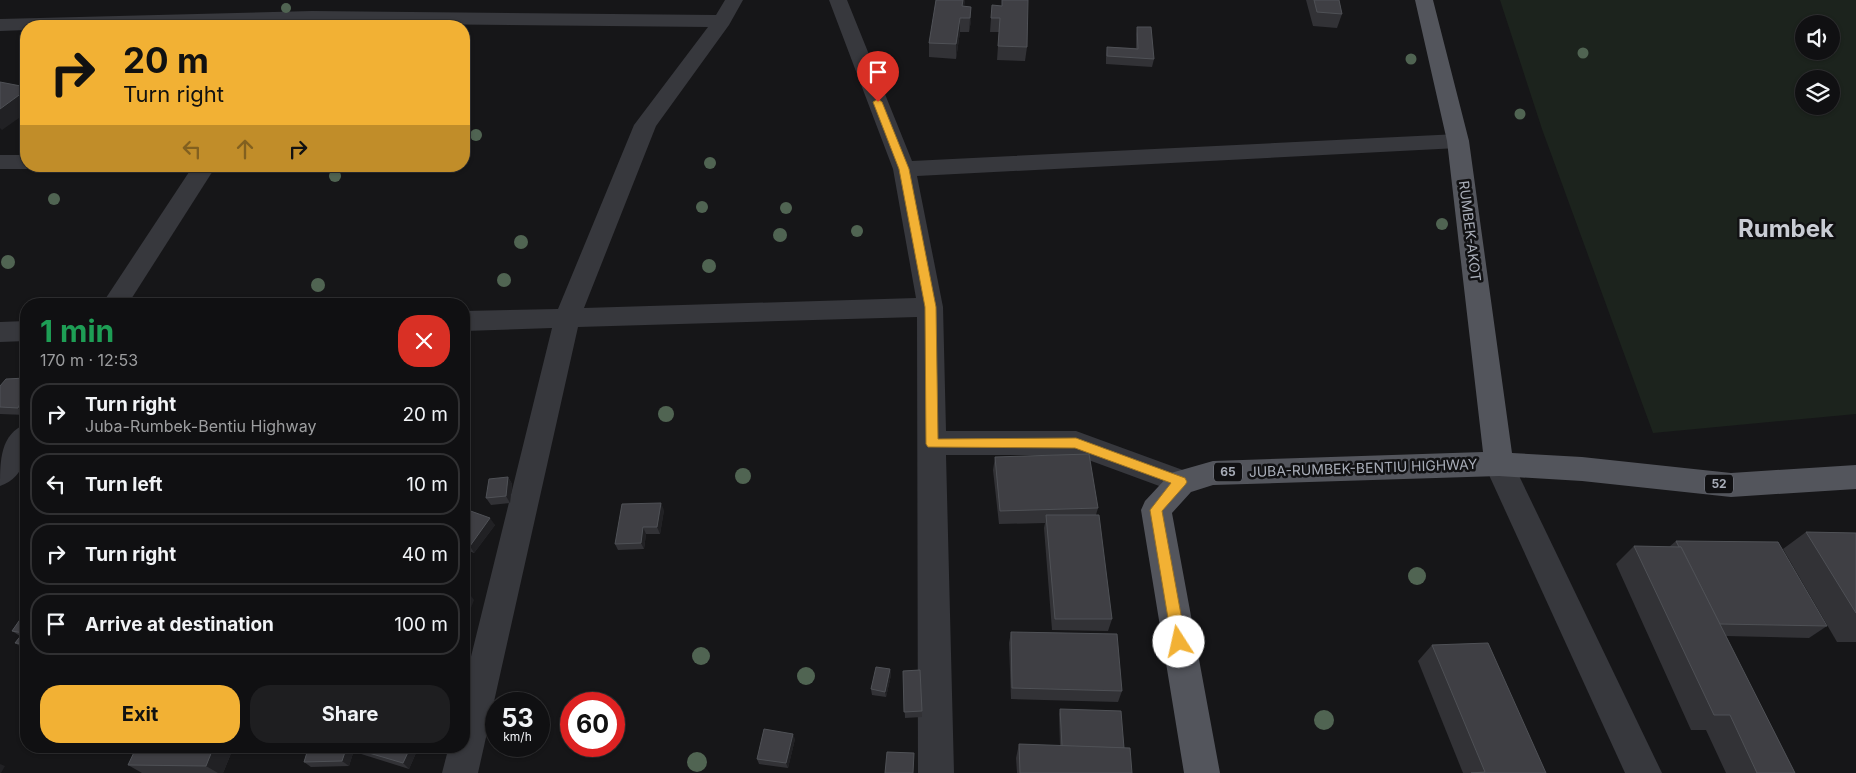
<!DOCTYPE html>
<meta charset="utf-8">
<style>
:root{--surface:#101012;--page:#1e1e20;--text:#f1f3f6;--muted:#9c9d9f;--line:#303032;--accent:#f2b134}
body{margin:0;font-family:Inter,sans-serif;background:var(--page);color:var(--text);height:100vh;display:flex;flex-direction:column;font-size:19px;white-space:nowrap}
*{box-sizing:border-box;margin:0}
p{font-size:16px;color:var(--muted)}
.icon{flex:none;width:28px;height:28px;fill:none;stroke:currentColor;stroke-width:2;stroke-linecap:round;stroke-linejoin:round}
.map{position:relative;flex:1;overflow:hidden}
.panel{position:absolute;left:20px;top:298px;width:450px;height:455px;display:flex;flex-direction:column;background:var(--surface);border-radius:20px;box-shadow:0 1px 4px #0004,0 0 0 1px var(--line)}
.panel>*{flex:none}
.guide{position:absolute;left:20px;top:20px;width:450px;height:152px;border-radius:20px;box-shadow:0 1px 4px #0004,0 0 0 1px var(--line);background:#f2b134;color:#111;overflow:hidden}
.buttons{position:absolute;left:1795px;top:15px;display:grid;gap:10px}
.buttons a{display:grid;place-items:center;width:45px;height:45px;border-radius:50%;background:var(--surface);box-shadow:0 1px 4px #0004,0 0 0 1px var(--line);font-size:25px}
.speed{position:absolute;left:485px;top:692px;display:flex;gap:10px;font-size:25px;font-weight:700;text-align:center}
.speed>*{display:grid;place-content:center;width:65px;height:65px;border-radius:50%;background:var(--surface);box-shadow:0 1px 4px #0004,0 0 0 1px var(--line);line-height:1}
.speed small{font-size:12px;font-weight:400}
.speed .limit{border:8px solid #d22;background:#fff;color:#111}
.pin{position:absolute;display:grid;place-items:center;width:42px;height:42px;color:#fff;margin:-51px -21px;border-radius:50% 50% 50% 0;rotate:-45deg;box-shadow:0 0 5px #0007}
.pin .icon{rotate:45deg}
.me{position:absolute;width:55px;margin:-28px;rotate:350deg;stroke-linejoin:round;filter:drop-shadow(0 0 4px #0008)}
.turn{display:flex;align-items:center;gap:18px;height:105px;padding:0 20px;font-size:22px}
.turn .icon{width:65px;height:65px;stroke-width:2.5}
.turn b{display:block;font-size:35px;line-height:42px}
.lanes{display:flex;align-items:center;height:48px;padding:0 20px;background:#0003;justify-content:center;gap:25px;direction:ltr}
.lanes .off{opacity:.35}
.round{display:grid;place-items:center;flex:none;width:52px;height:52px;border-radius:20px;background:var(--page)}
.summary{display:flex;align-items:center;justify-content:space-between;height:85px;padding:0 20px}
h1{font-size:30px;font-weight:700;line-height:38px;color:#1e9e55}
.cta{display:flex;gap:10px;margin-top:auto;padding:10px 20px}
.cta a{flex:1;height:58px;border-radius:20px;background:var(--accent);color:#111;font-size:20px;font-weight:700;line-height:58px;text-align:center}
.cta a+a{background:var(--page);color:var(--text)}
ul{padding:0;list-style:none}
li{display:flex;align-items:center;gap:15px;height:62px;margin:0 10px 8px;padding:0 10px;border:2px solid var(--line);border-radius:20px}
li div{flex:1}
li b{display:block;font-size:19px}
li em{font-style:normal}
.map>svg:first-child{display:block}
.green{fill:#1c231d;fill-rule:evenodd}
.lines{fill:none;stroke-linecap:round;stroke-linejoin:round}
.street{fill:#37383d;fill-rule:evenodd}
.primary{fill:#53555c;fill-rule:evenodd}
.tree{fill:#506452}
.wall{fill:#323236}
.shaded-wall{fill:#212124}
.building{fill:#3f3f44;stroke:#4f5156}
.route{fill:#f2b134;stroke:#9d7322}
.labels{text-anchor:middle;stroke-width:5;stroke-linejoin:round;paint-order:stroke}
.shield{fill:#111113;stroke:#7b7e86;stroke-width:1}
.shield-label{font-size:12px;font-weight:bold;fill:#a8adb8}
.street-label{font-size:14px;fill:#a8adb8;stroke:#111113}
.town-label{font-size:24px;font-weight:bold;fill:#c9ccd4;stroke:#111113}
</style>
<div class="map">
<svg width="1856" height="773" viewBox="0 0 1856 773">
<rect width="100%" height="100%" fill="#161618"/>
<!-- green -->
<path class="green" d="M1500,0H1856V414L1653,433L1542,129ZM1804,24H1831V51H1804ZM1804,79H1831V106H1804Z"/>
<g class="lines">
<!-- street -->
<g class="street">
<path d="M725,0H743L729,25L656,126L584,308L916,298L893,169L829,0H847L912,161L1458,134L1466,136L1469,141L1466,146L1458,148L917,176L943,307L946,431H1076L1191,473L1196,482L1191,491L1181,494L1075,455H946L954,773H918L917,317L578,327L478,773H442L449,746H464V685L552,328L464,331V311L558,309L634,125L708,27L312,23L178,26H26V30L0,31V19L312,11L716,15Z"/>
<path d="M0,155H26V166H34L26,169H0Z"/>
<path d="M193,166H216L128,304H102Z"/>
<path d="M26,321V341L0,342V322Z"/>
<path d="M26,424C28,449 27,477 0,486C0,461 0,434 26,424Z"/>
<path d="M1499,452L1509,455L1662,773H1625L1484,464L1489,455Z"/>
</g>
<!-- primary -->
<path class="primary" d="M1415,0H1433L1469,141L1512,453L1582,457L1731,473L1856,465V489L1731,497L1582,481L1499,476L1213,485L1191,492L1172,513L1220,773H1184L1141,510L1145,501L1171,473L1213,461L1483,452L1447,141Z"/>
</g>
<!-- trees -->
<g class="tree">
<circle cx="286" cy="8" r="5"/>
<circle cx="1583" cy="53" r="5.5"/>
<circle cx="1411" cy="59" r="5.5"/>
<circle cx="1520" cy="114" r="5.5"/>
<circle cx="476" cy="135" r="6"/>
<circle cx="710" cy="163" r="6"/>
<circle cx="335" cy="176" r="6"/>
<circle cx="54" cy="199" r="6"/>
<circle cx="702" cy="207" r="6"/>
<circle cx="786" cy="208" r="6"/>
<circle cx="1442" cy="224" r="6"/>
<circle cx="857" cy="231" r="6"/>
<circle cx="780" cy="235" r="7"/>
<circle cx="521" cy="242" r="7"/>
<circle cx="8" cy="262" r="7"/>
<circle cx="709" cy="266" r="7"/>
<circle cx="504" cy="280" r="7"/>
<circle cx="318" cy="285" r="7"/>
<circle cx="666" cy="414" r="8"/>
<circle cx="743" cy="476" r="8"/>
<circle cx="1417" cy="576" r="9"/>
<circle cx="701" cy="656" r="9"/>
<circle cx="806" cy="676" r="9"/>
<circle cx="1324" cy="720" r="10"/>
<circle cx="697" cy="762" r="10"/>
</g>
<!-- wall -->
<g class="wall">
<path d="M936,0H965L964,6L971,7V21L969,32H960L956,59L929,57V43Z"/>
<path d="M1306,0H1339L1342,14L1337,28L1313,26Z"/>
<path d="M1002,6L1027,47L1025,61L997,60L999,32H990L991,18Z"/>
<path d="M1137,27L1154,59L1152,67L1106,64V54L1107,47L1136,48V34Z"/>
<path d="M26,378V415L0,414V386Z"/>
<path d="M995,457L1098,508L1096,515L1112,619L1108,631L1052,630L1044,528L1045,523L999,524L993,470Z"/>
<path d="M508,477L512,484L510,503L491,505L486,498Z"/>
<path d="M664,510L660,534H646L644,549L618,550L615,544Z"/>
<path d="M464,511L495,525L474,553L464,549Z"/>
<path d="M1806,532L1856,533V642H1837L1783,549Z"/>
<path d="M1676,541L1827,626L1809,638L1726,636L1795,773H1726L1706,730H1691L1616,564L1634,546L1669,547Z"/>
<path d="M26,548V564L21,560Z"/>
<path d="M26,611V650L15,643L20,636L12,631Z"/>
<path d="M1011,632L1122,691L1118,702L1011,699L1009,643Z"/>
<path d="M1432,645L1546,773H1463L1418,661Z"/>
<path d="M890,669L891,675L886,697L872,695L871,689Z"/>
<path d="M920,670L922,717L905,718L903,671Z"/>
<path d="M1060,709L1124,747L1132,773H1017L1016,758L1019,744L1060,746L1059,714Z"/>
<path d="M795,739L788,768L759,764L757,759Z"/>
<path d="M137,746H234L223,773H142L128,765Z"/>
<path d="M309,746H419L409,769L358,753L354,750L349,766L311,767L304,762Z"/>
</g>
<!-- shaded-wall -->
<g class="shaded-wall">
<path d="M963,0H965L962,20V6Z"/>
<path d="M971,7V21L969,32L970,18Z"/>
<path d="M960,18V32L956,59V44Z"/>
<path d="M26,90V113L2,130L0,128V109Z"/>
<path d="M466,362L470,369L464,388V369Z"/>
<path d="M26,391V415L18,408Z"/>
<path d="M508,477L512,484L510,503L506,496Z"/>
<path d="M661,503L664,510L660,534L657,527Z"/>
<path d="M490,518L495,525L474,553L470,546Z"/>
<path d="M643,527L646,534L644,549L641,543Z"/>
<path d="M465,588L474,600L464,626V590Z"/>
<path d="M890,669L891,675L886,697L885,692Z"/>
<path d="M793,734L795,739L788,768L786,763Z"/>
<path d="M214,746H234L223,773H218L206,766Z"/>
<path d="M347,746H355L352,748L354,750L349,766L342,761Z"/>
<path d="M411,746H419L409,769L403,763Z"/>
<path d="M0,764L5,766L1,773H0Z"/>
</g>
<!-- building -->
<g class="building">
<path d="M936,0H963L962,6L971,7L970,18H960L956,44L929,43Z"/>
<path d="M1002,0H1028L1027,47L998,46L1000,18H991L992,5L1002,6Z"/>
<path d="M1314,0H1339L1342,14L1317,12Z"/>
<path d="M1137,27H1151L1154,59L1107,56V47L1138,49Z"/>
<path d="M0,82L26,87V90L0,109Z"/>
<path d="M464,362H466L464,369Z"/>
<path d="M26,378V391L18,408L0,407V386L6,379Z"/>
<path d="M1089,454L1098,508L1000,511L995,457Z"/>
<path d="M508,477L506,496L486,498L489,479Z"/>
<path d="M661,503L657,527H643L641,543L615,544L622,504Z"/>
<path d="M465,509L490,518L470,546L464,544V511Z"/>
<path d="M1046,515H1099L1112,619H1055Z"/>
<path d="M1806,532L1856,533V613Z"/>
<path d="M1676,541L1778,542L1827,626L1720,624L1681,547H1679Z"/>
<path d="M1634,546L1681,547L1795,773H1757L1730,715H1714Z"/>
<path d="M26,548V559L21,560Z"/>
<path d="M26,611V644L15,643L23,633L12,631Z"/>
<path d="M1011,632L1117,634L1122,691L1012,688Z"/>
<path d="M1488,643L1546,773H1471L1485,772L1432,645Z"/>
<path d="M876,667L890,669L885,692L871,689Z"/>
<path d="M920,670L922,711L904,712L903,671Z"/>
<path d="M1060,709L1121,711L1124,748L1062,746Z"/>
<path d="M764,729L793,734L786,763L757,759Z"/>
<path d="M1019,744L1130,748L1132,773H1020Z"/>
<path d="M137,746H214L206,766L128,765Z"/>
<path d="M309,746H347L342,761L304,762Z"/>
<path d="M352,746H411L403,763L352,748Z"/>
<path d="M887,752L914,753L913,773H885Z"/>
</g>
<!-- route -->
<path class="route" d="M878,99L882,102L909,169L936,307L938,439L1076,438L1185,478L1187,482L1185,485L1162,511L1186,642L1184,646L1179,648L1174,646L1172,642L1150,510L1171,483L1075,448L928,447L926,444L925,307L899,169L873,102Z"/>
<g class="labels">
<!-- shield labels -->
<g class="shield">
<rect x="1214" y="462.5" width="28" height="19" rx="4"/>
<rect x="1705" y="474.5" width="28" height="19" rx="4"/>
</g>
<g class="shield-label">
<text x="1228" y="476">65</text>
<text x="1719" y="488">52</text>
</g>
<!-- street labels -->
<g class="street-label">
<text transform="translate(1470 231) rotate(83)" y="5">RUMBEK-AKOT</text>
<text transform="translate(1363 468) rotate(-2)" y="5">JUBA-RUMBEK-BENTIU HIGHWAY</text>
</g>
<!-- town labels -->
<g class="town-label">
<text x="1786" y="237">Rumbek</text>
</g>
</g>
</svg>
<div class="buttons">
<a><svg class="icon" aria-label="sound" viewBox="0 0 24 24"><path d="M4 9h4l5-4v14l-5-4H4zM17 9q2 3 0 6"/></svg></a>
<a><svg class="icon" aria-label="layers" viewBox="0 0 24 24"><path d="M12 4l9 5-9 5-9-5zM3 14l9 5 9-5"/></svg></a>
</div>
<div class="speed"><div>53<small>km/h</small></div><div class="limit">60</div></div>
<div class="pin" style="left:878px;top:102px;background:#d93025"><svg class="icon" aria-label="arrive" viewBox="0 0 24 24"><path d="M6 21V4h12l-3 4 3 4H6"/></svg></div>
<svg class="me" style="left:1179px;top:642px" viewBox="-20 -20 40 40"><circle r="19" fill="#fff"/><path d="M0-13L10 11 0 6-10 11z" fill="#f2b134"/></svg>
<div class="guide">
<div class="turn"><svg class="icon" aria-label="right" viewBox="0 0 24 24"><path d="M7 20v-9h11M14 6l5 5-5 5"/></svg><div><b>20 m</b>Turn right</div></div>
<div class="lanes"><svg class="icon off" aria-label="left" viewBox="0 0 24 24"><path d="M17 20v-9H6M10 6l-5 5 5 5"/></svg><svg class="icon off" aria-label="ahead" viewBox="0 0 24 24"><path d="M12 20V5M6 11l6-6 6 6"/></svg><svg class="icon" aria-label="right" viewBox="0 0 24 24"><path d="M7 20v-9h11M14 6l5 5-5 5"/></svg></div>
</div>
<section class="panel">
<div class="summary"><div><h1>1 min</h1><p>170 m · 12:53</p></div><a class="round" style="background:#d93025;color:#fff"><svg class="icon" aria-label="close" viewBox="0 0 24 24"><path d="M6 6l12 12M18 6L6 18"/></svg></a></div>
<ul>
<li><svg class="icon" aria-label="right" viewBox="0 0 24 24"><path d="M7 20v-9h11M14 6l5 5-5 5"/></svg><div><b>Turn right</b><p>Juba-Rumbek-Bentiu Highway</p></div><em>20 m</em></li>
<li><svg class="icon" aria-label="left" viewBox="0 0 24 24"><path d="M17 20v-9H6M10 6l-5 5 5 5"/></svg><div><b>Turn left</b></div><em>10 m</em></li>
<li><svg class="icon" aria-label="right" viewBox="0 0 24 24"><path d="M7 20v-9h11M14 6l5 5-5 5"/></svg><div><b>Turn right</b></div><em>40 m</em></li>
<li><svg class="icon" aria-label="arrive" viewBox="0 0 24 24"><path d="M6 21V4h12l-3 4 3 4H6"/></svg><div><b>Arrive at destination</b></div><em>100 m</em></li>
</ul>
<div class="cta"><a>Exit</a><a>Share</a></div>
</section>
</div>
